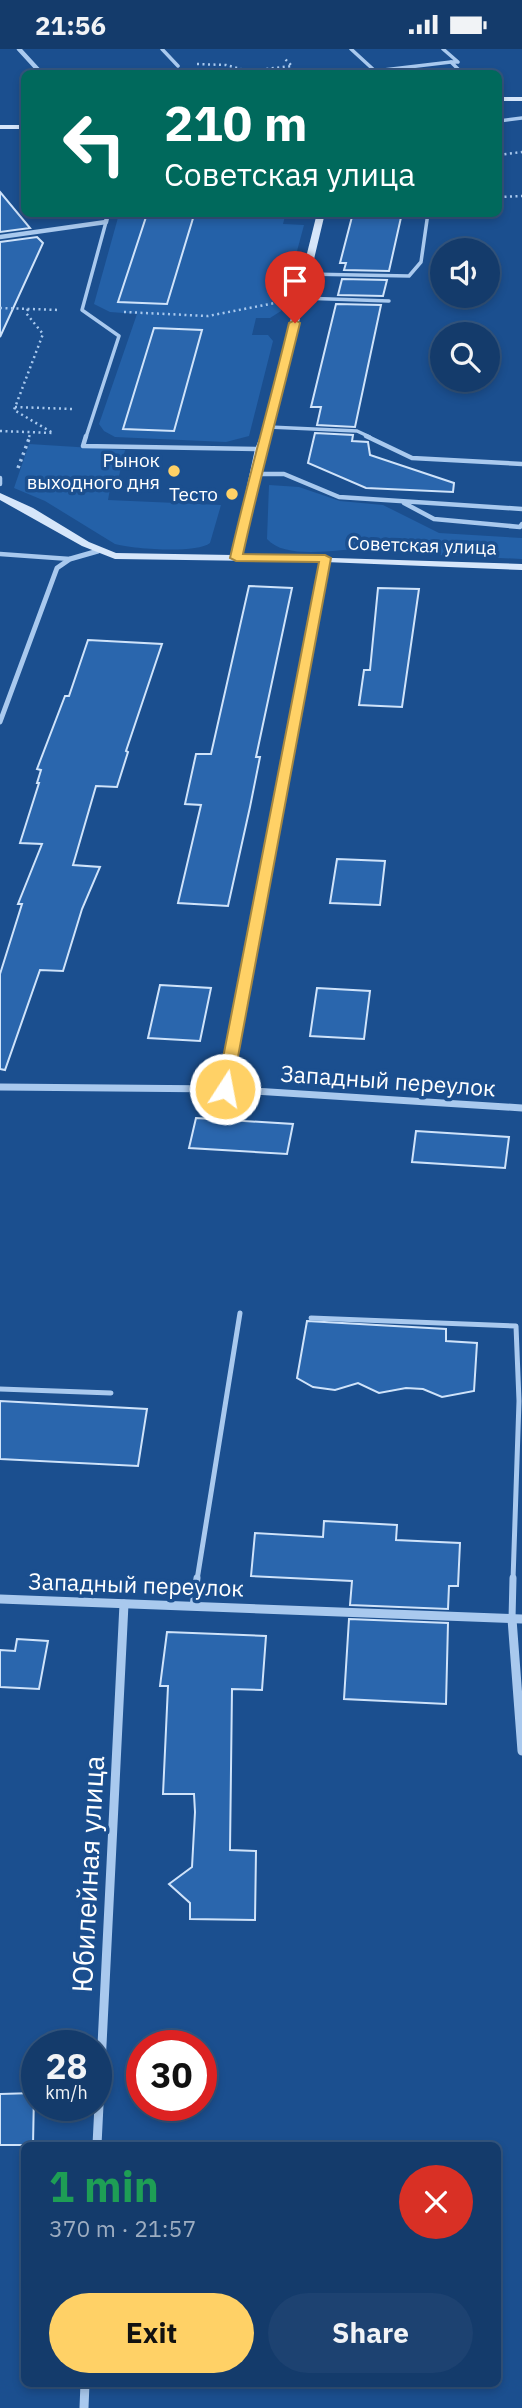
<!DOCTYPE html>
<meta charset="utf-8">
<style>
:root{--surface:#143b6b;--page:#1d4271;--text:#f1f3f6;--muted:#9dadc1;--line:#33557e;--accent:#ffd166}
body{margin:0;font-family:"IBM Plex Sans",sans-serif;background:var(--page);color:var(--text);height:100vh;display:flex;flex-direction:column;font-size:26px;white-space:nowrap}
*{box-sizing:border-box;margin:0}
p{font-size:23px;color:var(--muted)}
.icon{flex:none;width:38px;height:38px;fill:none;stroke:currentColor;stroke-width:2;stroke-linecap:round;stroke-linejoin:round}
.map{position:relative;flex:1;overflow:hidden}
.panel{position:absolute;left:21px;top:2093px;width:480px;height:245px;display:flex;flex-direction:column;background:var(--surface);border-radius:10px;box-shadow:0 4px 10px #0003,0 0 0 2px var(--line)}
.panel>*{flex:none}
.hud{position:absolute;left:21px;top:21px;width:481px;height:147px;border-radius:10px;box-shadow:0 4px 10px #0003,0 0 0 2px var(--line);background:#00695c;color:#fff;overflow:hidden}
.tools{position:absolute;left:430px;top:189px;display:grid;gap:14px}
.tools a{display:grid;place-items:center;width:70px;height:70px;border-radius:50%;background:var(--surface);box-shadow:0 4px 10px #0003,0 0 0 2px var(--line);font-size:35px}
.speed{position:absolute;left:21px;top:1981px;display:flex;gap:14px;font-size:35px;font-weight:700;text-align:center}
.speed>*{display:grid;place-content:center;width:91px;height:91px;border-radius:50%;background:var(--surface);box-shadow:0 4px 10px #0003,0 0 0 2px var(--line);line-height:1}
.speed small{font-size:18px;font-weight:400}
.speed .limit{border:10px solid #d22;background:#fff;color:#111}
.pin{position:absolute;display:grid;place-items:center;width:60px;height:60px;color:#fff;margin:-72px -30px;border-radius:50% 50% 50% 0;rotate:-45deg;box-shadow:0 0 7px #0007}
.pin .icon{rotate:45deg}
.me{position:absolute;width:77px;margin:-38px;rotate:11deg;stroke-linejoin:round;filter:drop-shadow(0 0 5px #0008)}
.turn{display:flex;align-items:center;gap:24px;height:147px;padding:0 28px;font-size:32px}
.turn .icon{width:91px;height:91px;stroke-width:2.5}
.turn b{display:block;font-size:49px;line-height:60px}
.round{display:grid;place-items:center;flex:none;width:74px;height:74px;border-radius:37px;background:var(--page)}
.headline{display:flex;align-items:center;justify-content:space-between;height:119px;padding:0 28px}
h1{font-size:42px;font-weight:700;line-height:52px;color:#1e9e55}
.primary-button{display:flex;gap:14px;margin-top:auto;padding:14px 28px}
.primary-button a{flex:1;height:80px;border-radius:42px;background:var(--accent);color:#111;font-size:28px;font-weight:700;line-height:80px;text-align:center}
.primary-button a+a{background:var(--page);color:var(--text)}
.status{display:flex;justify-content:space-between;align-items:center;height:49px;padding:0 35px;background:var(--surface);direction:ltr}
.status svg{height:19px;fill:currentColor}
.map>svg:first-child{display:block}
.green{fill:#2461a8;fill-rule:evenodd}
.building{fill:#2a66ad;stroke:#cfe3fa;stroke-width:2}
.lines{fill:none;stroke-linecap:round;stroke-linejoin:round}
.path-far1{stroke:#a9c9ee;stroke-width:2.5;stroke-dasharray:2 3.5;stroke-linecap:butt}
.path{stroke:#a9c9ee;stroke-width:3.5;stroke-dasharray:2.5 4.5;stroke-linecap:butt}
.lane-far3{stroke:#a9c9ee;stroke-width:3.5}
.lane-far2{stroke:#a9c9ee;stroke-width:4.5}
.lane-far1{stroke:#a9c9ee;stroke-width:5}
.lane{stroke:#a9c9ee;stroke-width:7}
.street-far3{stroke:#a9c9ee;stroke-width:4.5}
.street-far2{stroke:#a9c9ee;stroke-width:5}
.street-far1{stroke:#a9c9ee;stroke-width:7}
.street{stroke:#a9c9ee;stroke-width:9}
.secondary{fill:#d6e6fa;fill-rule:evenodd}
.route{fill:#ffd166;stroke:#a68842;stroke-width:2}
.poi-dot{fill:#ffd166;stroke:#1b4f8f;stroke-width:2.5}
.labels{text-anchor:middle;stroke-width:7;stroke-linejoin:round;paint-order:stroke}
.far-poi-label{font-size:19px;fill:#fff;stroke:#1b4f8f;text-anchor:end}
.far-street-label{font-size:19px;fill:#fff;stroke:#1b4f8f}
.street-label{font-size:23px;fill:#fff;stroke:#1b4f8f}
.near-street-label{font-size:28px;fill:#fff;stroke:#1b4f8f}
</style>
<div class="status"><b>21:56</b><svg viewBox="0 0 49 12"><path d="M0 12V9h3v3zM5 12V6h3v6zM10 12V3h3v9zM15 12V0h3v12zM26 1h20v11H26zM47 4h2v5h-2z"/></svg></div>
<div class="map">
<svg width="522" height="2359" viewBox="0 0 522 2359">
<rect width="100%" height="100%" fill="#1b4f8f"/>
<!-- green -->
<g class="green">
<path d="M208,164L285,167L283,175L304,176L281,262L270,269H256L252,286H268L273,292L249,387L226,393L115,388L104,382L99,375L137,265L110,263L94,255L119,165ZM147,165L194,167L167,254L118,253Z"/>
<path d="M29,395L125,401L116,440H110L108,451L221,456L210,494C196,505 133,500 115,495L45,452L14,439Z"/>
<path d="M269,436L299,438L340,452L383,456L439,484L522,489V510L438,506L409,499L374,497L372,500C345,498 287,513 267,490Z"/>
</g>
<!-- building -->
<g class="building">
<path d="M0,143L30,179L0,183Z"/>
<path d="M353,164H402L389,222L344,221L346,214H340Z"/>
<path d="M147,165L194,166L167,255L118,253Z"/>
<path d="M37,188L43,194L0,288V193Z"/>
<path d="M342,230L387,231L383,247L338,246Z"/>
<path d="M336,255L381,256L355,378L317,376L321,358H311Z"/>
<path d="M154,279L202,281L174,382L123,380Z"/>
<path d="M315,384L353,386L352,392L368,393L370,406L454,434L453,443L366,439L308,414Z"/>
<path d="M249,537L292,539L256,708H260L250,758L228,857L178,854L201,756L185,755L196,705H211Z"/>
<path d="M378,539L419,540L402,658L359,656L364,621H370Z"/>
<path d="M88,591L162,595L126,702L128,703L117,738L96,737L73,816L100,818L82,860L63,922L40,921L5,1021L0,1020V925L22,855H18L42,795L20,794L39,734H37L41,721L37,720L65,647H69Z"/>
<path d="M337,810L385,812L380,856L330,854Z"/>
<path d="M160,936L211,939L200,992L148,989Z"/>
<path d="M317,939L370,942L364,990L310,987Z"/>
<path d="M196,1069L293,1075L287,1105L189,1099Z"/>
<path d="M416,1082L509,1088L505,1119L412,1113Z"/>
<path d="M307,1272L446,1280V1292L477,1294L474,1342L442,1348L423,1340L406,1339L379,1344L358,1334L335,1341L313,1338L297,1329Z"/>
<path d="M0,1352L147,1360L138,1417L0,1410Z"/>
<path d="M324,1472L397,1476L396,1491L460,1494L458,1537H449L448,1560L350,1556L352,1532L251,1527L255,1484L323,1488Z"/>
<path d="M349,1570L448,1574L446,1655L344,1650Z"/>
<path d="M167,1583L266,1587L262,1641L232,1640L230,1801L256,1802L255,1871L190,1870V1854L169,1835L192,1818L195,1763L194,1745H163L168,1637H160Z"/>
<path d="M17,1590L48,1592L39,1640L0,1638V1601L15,1602Z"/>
<path d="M34,2044L33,2096H0V2045Z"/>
</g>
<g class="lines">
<!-- path-far1 -->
<g class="path-far1">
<path d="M197,15L226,16L248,22"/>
<path d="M251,24L248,22L292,17L285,10"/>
<path d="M499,106L522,103"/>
<path d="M499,148L522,147"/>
<path d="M253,164H290"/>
<path d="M0,259L60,261"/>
<path d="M124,263L208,267L275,254"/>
<path d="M15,358L73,360"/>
<path d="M0,382L53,384L14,361L43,285L26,264L28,260"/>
<path d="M29,388L31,383"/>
</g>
<!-- path -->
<path class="path" d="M18,419L30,387"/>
<!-- lane-far3 -->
<g class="lane-far3">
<path d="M162,0L178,17"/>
<path d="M351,0L375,22L451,13"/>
<path d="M443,0L458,13H451L462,24"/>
<path d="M499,72L522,69"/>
<path d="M306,225L409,227L421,213L428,164"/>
<path d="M301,249L389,252"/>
<path d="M269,378L357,382L370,388"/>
<path d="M86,388L119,287L82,261L106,173"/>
</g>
<!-- lane-far2 -->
<g class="lane-far2">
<path d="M86,387L83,397L260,400"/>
<path d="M366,387L412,409L522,415"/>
<path d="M255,425H284L339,448L522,460"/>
<path d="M0,429V435"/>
<path d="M404,454L434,470L520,478L522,475"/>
<path d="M0,505L70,510"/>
</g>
<!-- lane-far1 -->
<g class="lane-far1">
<path d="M311,1269L516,1277L519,1352L513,1531"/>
<path d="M0,1340L111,1344"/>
<path d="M197,1531L240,1264"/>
</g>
<!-- lane -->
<g class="lane">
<path d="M193,1557L197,1529"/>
<path d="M512,1570L513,1529"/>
</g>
<!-- street-far3 -->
<g class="street-far3">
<path d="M19,0L41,24"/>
<path d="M0,188L106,173L108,164"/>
</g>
<!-- street-far2 -->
<g class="street-far2">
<path d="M0,673L57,519L70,510L98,502"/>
<path d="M253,888L325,510"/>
</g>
<!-- street-far1 -->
<g class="street-far1">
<path d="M0,1038L224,1040L522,1059"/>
<path d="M224,1040L253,886"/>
</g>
<!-- street -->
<g class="street">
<path d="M0,1550L522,1570"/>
<path d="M512,1570L522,1702"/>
<path d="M97,2096L124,1555"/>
<path d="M84,2359L85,2334"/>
</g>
<!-- secondary -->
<g class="secondary">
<rect x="499" y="48" width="23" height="4"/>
<rect x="0" y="76" width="24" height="4"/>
<path d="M317,164H325L274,378L265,400L242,506L522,515V521L325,513L115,510L82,497L0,451V444L33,459L89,493L116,504L232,506L255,400L264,378Z"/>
</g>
</g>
<!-- route -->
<path class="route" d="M295,271L300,274C281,352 260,428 243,505L325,506L331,509L232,1040L225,1045L217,1040L319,513L236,512L230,509C248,430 270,353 289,274Z"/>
<!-- markers -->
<g class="poi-dot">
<circle cx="174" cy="422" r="7"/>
<circle cx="232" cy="445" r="7"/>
</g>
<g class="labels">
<!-- far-poi labels -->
<g class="far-poi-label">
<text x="160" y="418">Рынок<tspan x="160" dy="22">выходного дня</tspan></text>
<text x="218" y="452">Тесто</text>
</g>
<!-- far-street labels -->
<g class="far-street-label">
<text transform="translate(422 496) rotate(2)" y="7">Советская улица</text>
</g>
<!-- street labels -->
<g class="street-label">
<text transform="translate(388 1032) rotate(4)" y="8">Западный переулок</text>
<text transform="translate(136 1536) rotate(2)" y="8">Западный переулок</text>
</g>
<!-- near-street labels -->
<g class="near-street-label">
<text transform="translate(88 1825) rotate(-87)" y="10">Юбилейная улица</text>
</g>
</g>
</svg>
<div class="tools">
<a><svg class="icon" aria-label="sound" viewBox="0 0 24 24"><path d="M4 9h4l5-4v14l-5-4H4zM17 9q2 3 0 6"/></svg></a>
<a><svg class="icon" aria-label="search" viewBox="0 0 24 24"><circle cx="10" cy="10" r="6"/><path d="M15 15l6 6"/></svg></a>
</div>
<div class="speed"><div>28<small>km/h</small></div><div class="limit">30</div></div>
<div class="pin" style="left:295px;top:274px;background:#d93025"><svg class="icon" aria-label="arrive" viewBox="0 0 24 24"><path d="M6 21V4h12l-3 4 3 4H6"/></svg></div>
<svg class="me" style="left:225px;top:1040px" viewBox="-20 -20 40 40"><circle r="17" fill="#ffd166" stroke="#fff" stroke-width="3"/><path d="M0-11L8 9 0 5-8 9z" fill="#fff"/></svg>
<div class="hud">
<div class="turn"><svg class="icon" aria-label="left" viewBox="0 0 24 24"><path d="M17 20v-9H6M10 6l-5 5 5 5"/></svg><div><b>210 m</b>Советская улица</div></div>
</div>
<section class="panel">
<div class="headline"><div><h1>1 min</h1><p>370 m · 21:57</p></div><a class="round" style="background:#d93025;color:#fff"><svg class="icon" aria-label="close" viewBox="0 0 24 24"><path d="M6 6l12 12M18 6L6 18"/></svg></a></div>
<div class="primary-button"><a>Exit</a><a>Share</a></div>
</section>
</div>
